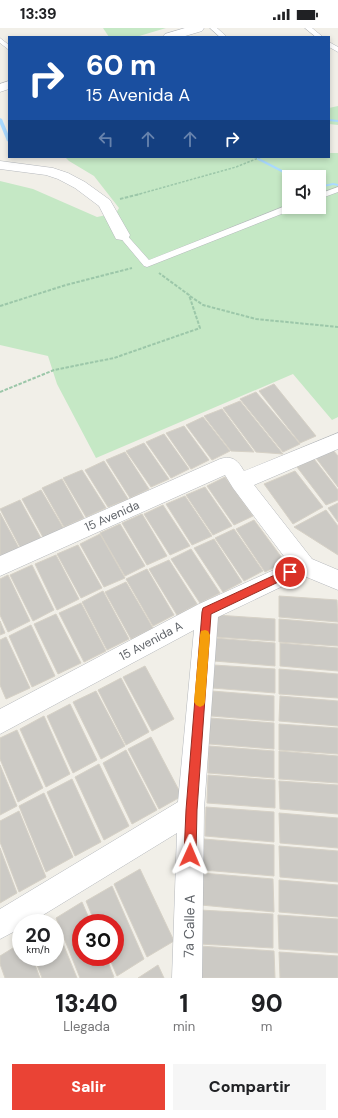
<!DOCTYPE html>
<html lang="es">
<style>
:root{--surface:#fff;--page:#f6f6f6;--text:#202124;--muted:#757577;--accent:#ea4335}
body{margin:0;font-family:"DM Sans",sans-serif;background:var(--page);color:var(--text);height:100vh;display:flex;flex-direction:column;font-size:15px;white-space:nowrap}
*{box-sizing:border-box;margin:0}
p{font-size:13px;color:var(--muted)}
.icon{flex:none;width:22px;height:22px;fill:none;stroke:currentColor;stroke-width:2;stroke-linecap:round;stroke-linejoin:round}
.map{position:relative;height:950px;overflow:hidden}
.side{display:flex;flex-direction:column;background:var(--surface);flex:1}
.side>*{flex:none}
.guide{position:absolute;left:8px;top:8px;width:322px;height:122px;border-radius:0px;box-shadow:0 2px 6px #0003;background:#1a4fa0;color:#fff;overflow:hidden}
.tools{position:absolute;left:282px;top:142px;display:grid;gap:8px}
.tools a{display:grid;place-items:center;width:44px;height:44px;border-radius:0px;background:var(--surface);box-shadow:0 2px 6px #0003;font-size:20px}
.speed{position:absolute;left:12px;top:886px;display:flex;gap:8px;font-size:20px;font-weight:700;text-align:center}
.speed>*{display:grid;place-content:center;width:52px;height:52px;border-radius:50%;background:var(--surface);box-shadow:0 2px 6px #0003;line-height:1}
.speed small{font-size:10px;font-weight:400}
.speed .limit{border:6px solid #d22;background:#fff;color:#111}
.pin{position:absolute;display:grid;place-items:center;width:34px;height:34px;color:#fff;margin:-17px;border:2px solid #fff;border-radius:50%;box-shadow:0 1px 4px #0007}
.me{position:absolute;width:44px;margin:-22px;rotate:1deg;stroke-linejoin:round;filter:drop-shadow(0 0 3px #0008)}
.turn{display:flex;align-items:center;gap:14px;height:84px;padding:0 12px;font-size:18px}
.turn .icon{width:52px;height:52px;stroke-width:2.5}
.turn b{display:block;font-size:28px;line-height:34px}
.lanes{display:flex;align-items:center;height:38px;padding:0 12px;background:#0003;justify-content:center;gap:20px;direction:ltr}
.lanes .off{opacity:.35}
.eta{display:flex;justify-content:space-evenly;align-items:center;height:68px;text-align:center}
.eta b{font-size:24px;font-weight:800;line-height:28px}
.button{display:flex;gap:8px;margin-top:auto;padding:8px 12px}
.button a{flex:1;height:46px;border-radius:0px;background:var(--accent);color:#fff;font-size:16px;font-weight:800;line-height:46px;text-align:center}
.button a+a{background:var(--page);color:var(--text)}
.status{display:flex;justify-content:space-between;align-items:center;height:28px;padding:0 20px;background:var(--surface);direction:ltr}
.status svg{height:11px;fill:currentColor}
.map>svg:first-child{display:block}
.green{fill:#c5e8c5;fill-rule:evenodd}
.lines{fill:none;stroke-linecap:round;stroke-linejoin:round}
.stream{fill:#aadaff;fill-rule:evenodd}
.building{fill:#cccac5;stroke:#d6d1c6}
.lane-casing{stroke:#b5b8bc;stroke-width:1}
.street-casing{stroke:#b5b8bc;stroke-width:1}
.path-far1{stroke:#9cc7a9;stroke-width:1.5;stroke-dasharray:2.5 1.5;stroke-linecap:butt}
.path{stroke:#9cc7a9;stroke-width:2;stroke-dasharray:3.5 1.5;stroke-linecap:butt}
.lane{fill:#fff;fill-rule:evenodd}
.street{fill:#fff;fill-rule:evenodd}
.route{fill:#ea4335;stroke:#982c22}
.slow{fill:#f59e0b}
.labels{text-anchor:middle;stroke-width:3.5;stroke-linejoin:round;paint-order:stroke}
.street-label{font-size:12px;fill:#5f6368;stroke:#fff}
.near-street-label{font-size:14px;fill:#5f6368;stroke:#fff}
</style>
<div class="status"><b>13:39</b><svg viewBox="0 0 49 12"><path d="M0 12V9h3v3zM5 12V6h3v6zM10 12V3h3v9zM15 12V0h3v12zM26 1h20v11H26zM47 4h2v5h-2z"/></svg></div>
<div class="map">
<svg width="338" height="950" viewBox="0 0 338 950">
<rect width="100%" height="100%" fill="#f1efe8"/>
<!-- green -->
<g class="green">
<path d="M103,0H166L136,9H109Z"/>
<path d="M338,78V97L329,96V80Z"/>
<path d="M329,125H338V389L332,392L293,346L96,430L57,356L48,328L0,317V153L33,161L97,189L116,185L119,180L94,148L69,133L65,129H329ZM289,149H319V179H289Z"/>
</g>
<g class="lines">
<!-- stream -->
<g class="stream">
<path d="M0,90L2,91L9,108V114L7,113L0,96Z"/>
<path d="M329,91L338,92V94L329,93Z"/>
<path d="M252,129H257L296,149H291Z"/>
<path d="M333,155L338,156V158L333,157L319,160V158Z"/>
</g>
</g>
<!-- building -->
<g class="building">
<path d="M274,356L316,408L300,415L259,363Z"/>
<path d="M256,364L300,416L283,424L240,371Z"/>
<path d="M240,373L283,426L256,424L223,380Z"/>
<path d="M222,381L254,424L231,423L204,388Z"/>
<path d="M203,389L230,423L212,432L186,397Z"/>
<path d="M184,398L209,432L191,441L166,405Z"/>
<path d="M164,406L189,441L171,450L146,414Z"/>
<path d="M144,415L169,451L151,459L126,423Z"/>
<path d="M333,422L338,428V459L316,430Z"/>
<path d="M125,424L149,461L130,470L106,432Z"/>
<path d="M314,431L338,462V472L326,477L297,439Z"/>
<path d="M104,433L128,471L108,479L85,442Z"/>
<path d="M82,442L106,480L86,489L63,450Z"/>
<path d="M295,443L323,479L293,496L264,456Z"/>
<path d="M225,449L253,488L234,497L207,458Z"/>
<path d="M62,451L84,490L64,499L42,460Z"/>
<path d="M205,459L232,498L213,507L186,467Z"/>
<path d="M41,462L64,501L44,511L22,471Z"/>
<path d="M185,468L212,508L192,517L166,476Z"/>
<path d="M20,472L42,512L21,521L0,481Z"/>
<path d="M338,475V494L328,480Z"/>
<path d="M163,477L190,518L170,527L144,486Z"/>
<path d="M326,482L338,498V527L294,499Z"/>
<path d="M0,485L20,522L0,531Z"/>
<path d="M142,486L167,528L147,537L122,495Z"/>
<path d="M254,492L285,534L265,544L236,501Z"/>
<path d="M120,496L145,538L125,548L100,505Z"/>
<path d="M234,501L263,543L244,553L215,510Z"/>
<path d="M100,506L125,550L104,559L80,516Z"/>
<path d="M214,511L242,554L223,564L194,520Z"/>
<path d="M78,517L102,560L81,570L57,526Z"/>
<path d="M191,521L220,565L200,575L171,531Z"/>
<path d="M56,527L79,571L57,582L35,536Z"/>
<path d="M169,532L197,576L177,587L149,541Z"/>
<path d="M32,537L54,582L33,593L10,547Z"/>
<path d="M147,541L174,587L153,598L126,551Z"/>
<path d="M8,547L30,593L8,604L0,587V551Z"/>
<path d="M126,554L153,600L131,611L105,564Z"/>
<path d="M103,563L129,611L107,622L82,574Z"/>
<path d="M279,568L337,572L338,594L279,589Z"/>
<path d="M81,575L106,623L84,634L59,585Z"/>
<path d="M56,586L81,635L58,646L34,596Z"/>
<path d="M216,587L275,591V613L215,609Z"/>
<path d="M279,591L338,596V618L279,614Z"/>
<path d="M0,593L5,605L0,607Z"/>
<path d="M31,597L55,648L32,659L9,608Z"/>
<path d="M6,609L30,660L6,671L0,657V612Z"/>
<path d="M215,610L275,615V638L214,633Z"/>
<path d="M280,615L338,620V643L280,638Z"/>
<path d="M214,637L275,641V665L212,660Z"/>
<path d="M145,638L174,691L152,703L123,649Z"/>
<path d="M279,641L338,646V670L279,666Z"/>
<path d="M121,650L149,704L126,717L98,662Z"/>
<path d="M96,663L125,718L101,731L73,674Z"/>
<path d="M212,663L274,668V693L211,688Z"/>
<path d="M280,668L338,673V698L279,693Z"/>
<path d="M70,676L97,732L73,745L47,688Z"/>
<path d="M44,688L70,746L46,759L20,701Z"/>
<path d="M210,690L274,695V721L209,716Z"/>
<path d="M279,696L338,700V726L279,722Z"/>
<path d="M17,702L43,760L18,774L0,731V710Z"/>
<path d="M151,709L182,768L159,781L128,721Z"/>
<path d="M209,718L274,723V750L208,745Z"/>
<path d="M126,722L157,782L132,796L103,735Z"/>
<path d="M279,723L338,728V755L279,751Z"/>
<path d="M99,736L129,798L104,812L75,749Z"/>
<path d="M0,737L17,778L0,787Z"/>
<path d="M208,747L275,752V780L207,775Z"/>
<path d="M72,751L101,814L75,828L47,764Z"/>
<path d="M279,753L338,757V786L280,781Z"/>
<path d="M44,765L73,829L46,844L19,778Z"/>
<path d="M206,779L274,784V814L205,808Z"/>
<path d="M19,783L46,849L19,864L0,814V793Z"/>
<path d="M279,785L338,790V820L280,815Z"/>
<path d="M204,811L274,817V848L203,842Z"/>
<path d="M279,818L338,823V854L280,849Z"/>
<path d="M0,820L17,865L0,875Z"/>
<path d="M140,841L174,913L147,929L114,856Z"/>
<path d="M202,845L273,851L274,884L201,877Z"/>
<path d="M279,852L338,857V889L279,884Z"/>
<path d="M112,858L144,931L117,948L109,929H115V895H95L86,873Z"/>
<path d="M82,874L91,895H81V929H106L114,949L112,950H80L56,890Z"/>
<path d="M200,882L273,886V920L199,916Z"/>
<path d="M278,887L338,891V925L279,921Z"/>
<path d="M55,896L77,950H42L34,929H55Z"/>
<path d="M21,915V929H32L40,950H5L0,936V928Z"/>
<path d="M200,918L274,923L275,950H199Z"/>
<path d="M279,924L338,928V950H280Z"/>
<path d="M158,937L164,950H138Z"/>
</g>
<g class="lines">
<defs>
<g id="lane">
<path d="M210,0H217L227,9H220Z"/>
<path d="M305,0H312L323,9H316Z"/>
<path d="M0,10L9,17V22L0,15Z"/>
<path d="M329,14L338,19V24L329,19Z"/>
<path d="M338,159V164L319,171V166Z"/>
<path d="M288,177L289,179H295L294,181L147,239L144,238L118,207L119,205H125L149,232Z"/>
</g>
<g id="street">
<path d="M185,0H204L202,3L182,9H163L165,6Z"/>
<path d="M9,53V61L0,64V56Z"/>
<path d="M0,133L53,140L68,145L85,154L110,172L130,207L128,211L122,212L116,211L99,178L75,160L58,151L46,147L0,141Z"/>
<path d="M338,405V421L254,457L312,531L338,542V562L304,548L218,589L204,781L202,950H172L177,805L30,895H21V900L0,911V881L178,774L194,602L0,706V681L199,576L289,535L233,460L225,447L0,548V528L220,431C233,427 238,433 244,443Z"/>
</g>
</defs>
<!-- lane casing -->
<use href="#lane" class="lane-casing"/>
<!-- street casing -->
<use href="#street" class="street-casing"/>
<!-- path-far1 -->
<path class="path-far1" d="M136,167L236,139L261,129"/>
<!-- path -->
<g class="path">
<path d="M120,171L140,166"/>
<path d="M190,268L203,277L256,291L338,299"/>
<path d="M0,278L66,257L132,240"/>
<path d="M0,364L54,342L114,330L200,300L189,267L159,245"/>
</g>
<!-- lane -->
<use href="#lane" class="lane"/>
<!-- street -->
<use href="#street" class="street"/>
</g>
<!-- route -->
<path class="route" d="M290,540L293,541L295,544L293,547L211,586L197,782L196,827L195,832L190,833L186,832L184,827L186,782L202,584L203,580Z"/>
<!-- slow -->
<path class="slow" d="M205,602L208,603L210,607L205,674L204,677L200,679L196,677L194,674L200,607L201,603Z"/>
<g class="labels">
<!-- street labels -->
<g class="street-label">
<text transform="translate(112 488) rotate(-24)" y="4">15 Avenida</text>
<text transform="translate(151 613) rotate(-28)" y="4">15 Avenida A</text>
</g>
<!-- near-street labels -->
<g class="near-street-label">
<text transform="translate(189 898) rotate(-89)" y="5">7a Calle A</text>
</g>
</g>
</svg>
<div class="tools">
<a><svg class="icon" aria-label="sound" viewBox="0 0 24 24"><path d="M4 9h4l5-4v14l-5-4H4zM17 9q2 3 0 6"/></svg></a>
</div>
<div class="speed"><div>20<small>km/h</small></div><div class="limit">30</div></div>
<div class="pin" style="left:290px;top:544px;background:#d93025"><svg class="icon" aria-label="arrive" viewBox="0 0 24 24"><path d="M6 21V4h12l-3 4 3 4H6"/></svg></div>
<svg class="me" style="left:190px;top:827px" viewBox="-20 -20 40 40"><path d="M0-17L14 15 0 8-14 15z" fill="#ea4335" stroke="#fff" stroke-width="4"/></svg>
<div class="guide">
<div class="turn"><svg class="icon" aria-label="right" viewBox="0 0 24 24"><path d="M7 20v-9h11M14 6l5 5-5 5"/></svg><div><b>60 m</b>15 Avenida A</div></div>
<div class="lanes"><svg class="icon off" aria-label="left" viewBox="0 0 24 24"><path d="M17 20v-9H6M10 6l-5 5 5 5"/></svg><svg class="icon off" aria-label="ahead" viewBox="0 0 24 24"><path d="M12 20V5M6 11l6-6 6 6"/></svg><svg class="icon off" aria-label="ahead" viewBox="0 0 24 24"><path d="M12 20V5M6 11l6-6 6 6"/></svg><svg class="icon" aria-label="right" viewBox="0 0 24 24"><path d="M7 20v-9h11M14 6l5 5-5 5"/></svg></div>
</div>
</div>
<section class="side">
<div class="eta">
<div><b>13:40</b><p>Llegada</p></div>
<div><b>1</b><p>min</p></div>
<div><b>90</b><p>m</p></div>
</div>
<div class="button"><a>Salir</a><a>Compartir</a></div>
</section>
